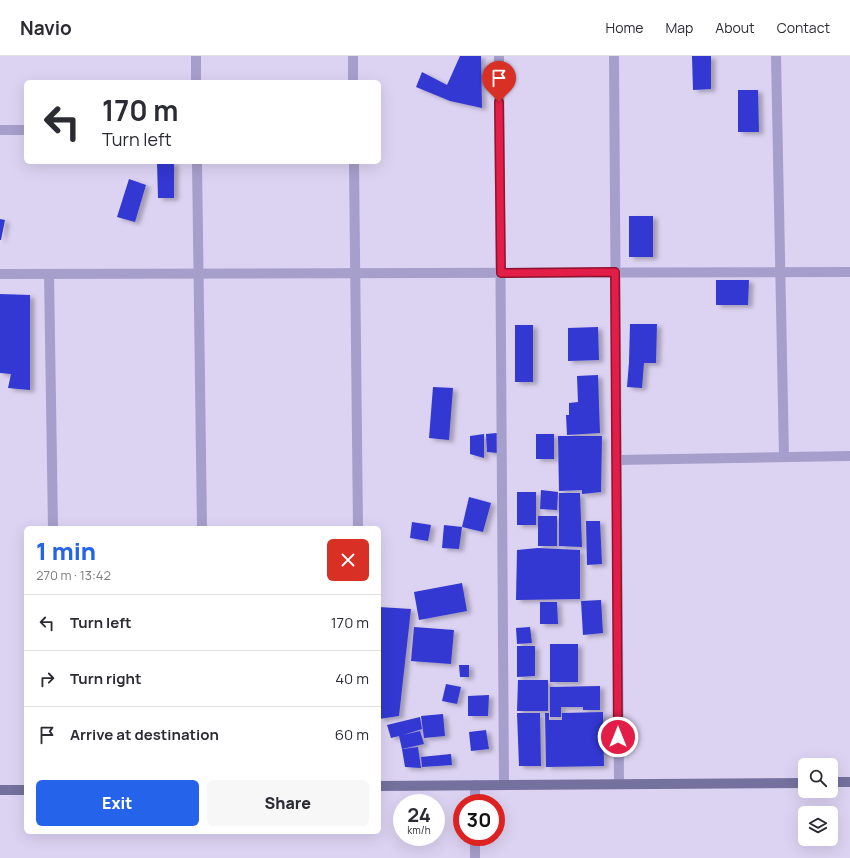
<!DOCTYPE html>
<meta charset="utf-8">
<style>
:root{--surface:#fff;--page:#f7f7f7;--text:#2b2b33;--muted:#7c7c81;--line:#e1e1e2;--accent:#2563eb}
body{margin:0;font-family:Manrope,sans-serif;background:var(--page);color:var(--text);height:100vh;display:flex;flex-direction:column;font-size:15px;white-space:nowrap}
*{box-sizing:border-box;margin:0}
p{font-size:13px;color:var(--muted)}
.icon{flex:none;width:22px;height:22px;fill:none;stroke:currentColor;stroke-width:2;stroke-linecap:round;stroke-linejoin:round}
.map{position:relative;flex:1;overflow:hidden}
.panel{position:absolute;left:24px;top:470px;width:357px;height:308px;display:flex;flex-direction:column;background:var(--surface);border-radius:6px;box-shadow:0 4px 16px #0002}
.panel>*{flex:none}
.guide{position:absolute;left:24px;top:24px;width:357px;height:84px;border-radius:6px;box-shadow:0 4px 16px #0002;background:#fff;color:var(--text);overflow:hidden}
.controls{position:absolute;left:798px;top:702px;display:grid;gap:8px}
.controls a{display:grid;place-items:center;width:40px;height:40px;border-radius:6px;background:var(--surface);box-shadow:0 4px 16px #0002;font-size:20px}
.speed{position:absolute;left:393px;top:738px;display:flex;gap:8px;font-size:20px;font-weight:700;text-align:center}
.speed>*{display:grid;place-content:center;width:52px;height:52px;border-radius:50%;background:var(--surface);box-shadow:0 4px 16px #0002;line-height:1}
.speed small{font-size:10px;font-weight:400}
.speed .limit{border:6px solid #d22;background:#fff;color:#111}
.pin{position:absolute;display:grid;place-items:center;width:34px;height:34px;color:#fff;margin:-41px -17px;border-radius:50% 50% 50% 0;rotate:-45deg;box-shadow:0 0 4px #0007}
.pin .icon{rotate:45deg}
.me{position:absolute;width:44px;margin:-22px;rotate:0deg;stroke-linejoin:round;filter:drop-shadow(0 0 3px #0008)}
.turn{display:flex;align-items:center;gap:14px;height:84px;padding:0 12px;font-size:18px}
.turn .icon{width:52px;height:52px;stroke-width:2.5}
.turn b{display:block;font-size:28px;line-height:34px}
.round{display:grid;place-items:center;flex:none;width:42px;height:42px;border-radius:6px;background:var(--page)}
.headline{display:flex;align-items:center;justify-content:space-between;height:68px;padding:0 12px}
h1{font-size:24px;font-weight:800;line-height:30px;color:var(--accent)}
.cta{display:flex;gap:8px;margin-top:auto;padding:8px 12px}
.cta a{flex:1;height:46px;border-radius:6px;background:var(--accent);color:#fff;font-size:16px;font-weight:800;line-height:46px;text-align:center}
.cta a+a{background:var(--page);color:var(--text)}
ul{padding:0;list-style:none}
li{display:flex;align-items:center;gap:12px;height:56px;padding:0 12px;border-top:1px solid var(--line)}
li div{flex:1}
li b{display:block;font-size:15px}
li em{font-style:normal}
header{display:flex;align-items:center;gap:24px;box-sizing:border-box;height:56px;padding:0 20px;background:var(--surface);border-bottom:1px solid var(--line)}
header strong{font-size:19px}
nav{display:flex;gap:22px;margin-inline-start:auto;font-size:14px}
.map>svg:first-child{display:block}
.building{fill:#3337d1;filter:url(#shadow)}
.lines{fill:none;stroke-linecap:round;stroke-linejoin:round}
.minor{stroke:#a79fcb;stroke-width:10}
.secondary{stroke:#75719e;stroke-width:10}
.route-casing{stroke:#92132f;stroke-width:10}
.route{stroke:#e11d48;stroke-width:7}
</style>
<header>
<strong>Navio</strong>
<nav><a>Home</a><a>Map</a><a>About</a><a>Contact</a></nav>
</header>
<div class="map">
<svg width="850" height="802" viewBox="0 0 850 802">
<defs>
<filter id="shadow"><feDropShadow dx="4.5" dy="2.5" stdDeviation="2" flood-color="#0004"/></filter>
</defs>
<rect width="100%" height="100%" fill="#dcd3f2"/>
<!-- building -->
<g class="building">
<path d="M460,0H481L482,52L450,45L416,31L422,16L447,29Z"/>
<path d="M692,0H711V33L693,34Z"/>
<path d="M738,34H758L759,76H738Z"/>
<path d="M157,106H174V142H158Z"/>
<path d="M129,123L146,129L135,166L117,161Z"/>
<rect x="629" y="160" width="24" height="41"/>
<path d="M0,163L5,164L1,184H0Z"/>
<path d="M716,224H749L748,249H716Z"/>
<path d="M0,238L30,239V334L8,332L11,318L0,317Z"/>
<path d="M630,268H657L656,307H638H644L642,332L627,331L629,306Z"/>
<rect x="515" y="269" width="18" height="57"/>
<path d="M598,271L599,304L568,305V272Z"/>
<path d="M598,319L600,377L567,379L566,359H569V347L578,346L577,320Z"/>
<path d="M433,331L453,332L449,384L429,382Z"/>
<path d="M497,377L498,397L487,396L486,378Z"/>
<path d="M484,378V402L470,398V380Z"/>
<rect x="536" y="378" width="18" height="25"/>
<path d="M558,380H602L601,436L582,438V434L559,435Z"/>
<path d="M541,434L558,436L557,454L540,453Z"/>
<rect x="517" y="436" width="19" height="33"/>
<path d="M559,437H580L582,491L559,490Z"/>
<path d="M469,441L491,447L483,476L462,471Z"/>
<rect x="538" y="460" width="19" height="30"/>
<path d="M586,465H600L602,508L587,509Z"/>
<path d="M412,466L431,469L428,485L410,482Z"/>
<path d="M444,469L462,471L459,493L442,492Z"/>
<path d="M538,492L580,494V543L516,544L517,494Z"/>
<path d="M462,527L467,555L419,564L414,536Z"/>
<path d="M601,544L603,577L583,579L581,545Z"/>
<path d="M540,546H557L558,568H540Z"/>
<path d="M379,551L411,553L399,660L379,663Z"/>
<path d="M414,571L454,574L451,608L411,605Z"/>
<path d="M530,571L532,587L517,588L516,572Z"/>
<rect x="550" y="588" width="28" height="38"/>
<path d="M517,590H535V620L517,621Z"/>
<path d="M459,609H469V621H460Z"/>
<path d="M518,624H548V655H517Z"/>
<path d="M446,628L461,631L457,648L442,645Z"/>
<path d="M600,630V654H583V651H561V661H550V631Z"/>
<path d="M489,639L488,660H468V640Z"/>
<path d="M603,656L604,710L546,711L545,657H549V664H562V657Z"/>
<path d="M517,657H540L541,710H519Z"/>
<path d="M443,658L445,680L424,682L421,660Z"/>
<path d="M420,661L422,673L403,679L420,675L424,688L402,693L399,680L391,682L387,669Z"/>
<path d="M486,674L489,693L471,695L469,676Z"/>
<path d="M418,691L421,712L405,711L402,693Z"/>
<path d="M451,698L452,709L422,711L421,701Z"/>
</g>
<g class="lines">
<!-- minor -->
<g class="minor">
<path d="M196,0V26"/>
<path d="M353,0V26"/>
<path d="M499,0L504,729"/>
<path d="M614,0L619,728"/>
<path d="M776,0L784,401"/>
<path d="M0,74H26"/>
<path d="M197,106L202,472"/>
<path d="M354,106L358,472"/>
<path d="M0,218L850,216"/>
<path d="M49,218L53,472"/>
<path d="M617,404L850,400"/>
<path d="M475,729V747"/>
<path d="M475,781V802"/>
</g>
<!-- secondary -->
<g class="secondary">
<path d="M831,726H850"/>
<path d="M379,730L805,727"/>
<path d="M0,734H26"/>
</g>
</g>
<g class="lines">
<defs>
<path id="route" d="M499,46L501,217L615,216L618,681"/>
</defs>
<!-- route casing -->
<use href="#route" class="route-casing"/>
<!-- route -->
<use href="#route" class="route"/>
</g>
</svg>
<div class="controls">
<a><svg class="icon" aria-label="search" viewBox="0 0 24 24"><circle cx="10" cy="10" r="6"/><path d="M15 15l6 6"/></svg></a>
<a><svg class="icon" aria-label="layers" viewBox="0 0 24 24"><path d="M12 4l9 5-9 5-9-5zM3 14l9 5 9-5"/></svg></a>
</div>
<div class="speed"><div>24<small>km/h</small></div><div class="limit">30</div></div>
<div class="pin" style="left:499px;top:46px;background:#d93025"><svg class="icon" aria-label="arrive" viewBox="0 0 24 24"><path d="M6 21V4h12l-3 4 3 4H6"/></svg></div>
<svg class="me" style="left:618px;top:681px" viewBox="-20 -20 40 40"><circle r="17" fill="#e11d48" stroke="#fff" stroke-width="3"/><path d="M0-11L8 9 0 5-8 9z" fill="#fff"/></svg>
<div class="guide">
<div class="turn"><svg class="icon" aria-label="left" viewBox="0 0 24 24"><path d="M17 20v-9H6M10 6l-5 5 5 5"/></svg><div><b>170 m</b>Turn left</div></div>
</div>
<section class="panel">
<div class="headline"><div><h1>1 min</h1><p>270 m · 13:42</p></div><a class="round" style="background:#d93025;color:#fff"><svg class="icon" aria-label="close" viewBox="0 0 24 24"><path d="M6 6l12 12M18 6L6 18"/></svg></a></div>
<ul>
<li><svg class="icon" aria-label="left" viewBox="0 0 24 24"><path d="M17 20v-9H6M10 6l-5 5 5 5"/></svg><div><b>Turn left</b></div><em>170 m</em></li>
<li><svg class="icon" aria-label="right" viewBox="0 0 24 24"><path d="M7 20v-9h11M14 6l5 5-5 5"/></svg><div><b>Turn right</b></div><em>40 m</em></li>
<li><svg class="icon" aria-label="arrive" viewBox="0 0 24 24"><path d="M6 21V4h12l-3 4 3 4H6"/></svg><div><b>Arrive at destination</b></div><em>60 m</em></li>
</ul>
<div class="cta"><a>Exit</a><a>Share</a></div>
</section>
</div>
